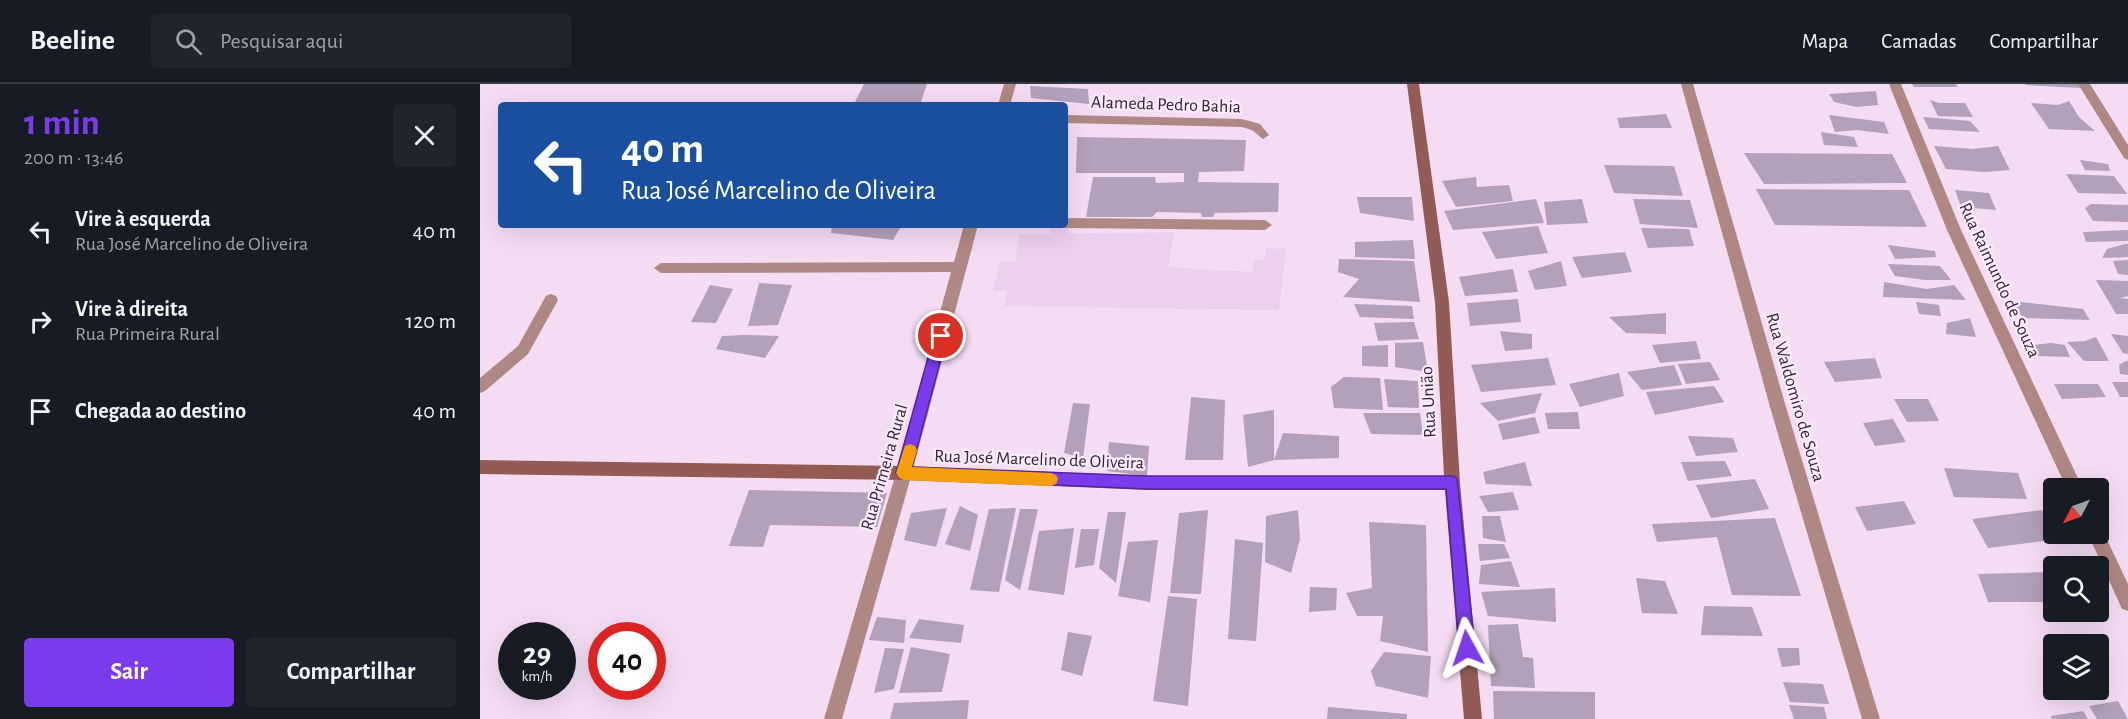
<!DOCTYPE html>
<html lang="pt">
<meta charset="utf-8">
<style>
:root{--surface:#171b24;--page:#20242c;--text:#f1f3f6;--muted:#9ea1a6;--line:#363941;--accent:#7c3aed}
body{margin:0;font-family:"Alegreya Sans",sans-serif;background:var(--page);color:var(--text);height:100vh;display:flex;flex-direction:column;font-size:22px;white-space:nowrap}
*{box-sizing:border-box;margin:0}
p{font-size:20px;color:var(--muted)}
.icon{flex:none;width:33px;height:33px;fill:none;stroke:currentColor;stroke-width:2;stroke-linecap:round;stroke-linejoin:round}
.map{position:relative;flex:1;overflow:hidden}
.details{display:flex;flex-direction:column;background:var(--surface);width:480px}
.details>*{flex:none}
.guide{position:absolute;left:18px;top:18px;width:570px;height:126px;border-radius:6px;box-shadow:0 6px 24px #0002;background:#1a4fa0;color:#fff;overflow:hidden}
.needle{width:39px;rotate:229deg}
.fabs{position:absolute;left:1563px;top:394px;display:grid;gap:12px}
.fabs a{display:grid;place-items:center;width:66px;height:66px;border-radius:6px;background:var(--surface);box-shadow:0 6px 24px #0002;font-size:30px}
.speed{position:absolute;left:18px;top:538px;display:flex;gap:12px;font-size:30px;font-weight:700;text-align:center}
.speed>*{display:grid;place-content:center;width:78px;height:78px;border-radius:50%;background:var(--surface);box-shadow:0 6px 24px #0002;line-height:1}
.speed small{font-size:15px;font-weight:400}
.speed .limit{border:9px solid #d22;background:#fff;color:#111}
.pin{position:absolute;display:grid;place-items:center;width:51px;height:51px;color:#fff;margin:-26px;border:3px solid #fff;border-radius:50%;box-shadow:0 2px 6px #0007}
.me{position:absolute;width:66px;margin:-33px;rotate:355deg;stroke-linejoin:round;filter:drop-shadow(0 0 4px #0008)}
.turn{display:flex;align-items:center;gap:21px;height:126px;padding:0 24px;font-size:27px}
.turn .icon{width:78px;height:78px;stroke-width:2.5}
.turn b{display:block;font-size:42px;line-height:51px}
.round{display:grid;place-items:center;flex:none;width:63px;height:63px;border-radius:6px;background:var(--page)}
.summary{display:flex;align-items:center;justify-content:space-between;height:102px;padding:0 24px}
h1{font-size:36px;font-weight:700;line-height:45px;color:var(--accent)}
.action{display:flex;gap:12px;margin-top:auto;padding:12px 24px}
.action a{flex:1;height:69px;border-radius:6px;background:var(--accent);color:#fff;font-size:24px;font-weight:700;line-height:69px;text-align:center}
.action a+a{background:var(--page);color:var(--text)}
ul{padding:0;list-style:none}
li{display:flex;align-items:center;gap:18px;height:90px;padding:0 24px}
li div{flex:1}
li b{display:block;font-size:22px}
li em{font-style:normal}
header{display:flex;align-items:center;gap:36px;box-sizing:border-box;height:84px;padding:0 30px;background:var(--surface);border-bottom:2px solid var(--line)}
header strong{font-size:28px}
nav{display:flex;gap:33px;margin-inline-start:auto;font-size:21px}
.search{width:420px;height:54px;background:var(--page);display:flex;align-items:center;gap:15px;box-sizing:border-box;padding:0 21px;border-radius:6px;color:var(--muted);font-size:22px}
main{display:flex;flex:1;min-height:0}
.map>svg:first-child{display:block}
.built{fill:#ecceed}
.building{fill:#b3a0ba}
.lines{fill:none;stroke-linecap:round;stroke-linejoin:round}
.lane{fill:#b08883;fill-rule:evenodd}
.street{fill:#b08883;fill-rule:evenodd}
.secondary{fill:#935b54;fill-rule:evenodd}
.route{fill:#7c3aed;stroke:#51269a;stroke-width:1.5}
.slow{fill:#f59e0b}
.labels{text-anchor:middle;stroke-width:4.5;stroke-linejoin:round;paint-order:stroke}
.street-label{font-size:18px;fill:#302730;stroke:#feebff}
</style>
<header>
<strong>Beeline</strong>
<div class="search"><svg class="icon" aria-label="search" viewBox="0 0 24 24"><circle cx="10" cy="10" r="6"/><path d="M15 15l6 6"/></svg>Pesquisar aqui</div>
<nav><a>Mapa</a><a>Camadas</a><a>Compartilhar</a></nav>
</header>
<main>
<section class="details">
<div class="summary"><div><h1>1 min</h1><p>200 m · 13:46</p></div><a class="round"><svg class="icon" aria-label="close" viewBox="0 0 24 24"><path d="M6 6l12 12M18 6L6 18"/></svg></a></div>
<ul>
<li><svg class="icon" aria-label="left" viewBox="0 0 24 24"><path d="M17 20v-9H6M10 6l-5 5 5 5"/></svg><div><b>Vire à esquerda</b><p>Rua José Marcelino de Oliveira</p></div><em>40 m</em></li>
<li><svg class="icon" aria-label="right" viewBox="0 0 24 24"><path d="M7 20v-9h11M14 6l5 5-5 5"/></svg><div><b>Vire à direita</b><p>Rua Primeira Rural</p></div><em>120 m</em></li>
<li><svg class="icon" aria-label="arrive" viewBox="0 0 24 24"><path d="M6 21V4h12l-3 4 3 4H6"/></svg><div><b>Chegada ao destino</b></div><em>40 m</em></li>
</ul>
<div class="action"><a>Sair</a><a>Compartilhar</a></div>
</section>
<div class="map">
<svg width="1648" height="635" viewBox="0 0 1648 635">
<rect width="100%" height="100%" fill="#f4dcf5"/>
<!-- built -->
<path class="built" d="M571,143H587L590,150L694,148L688,183L772,188L775,176L785,175L786,164L806,165L799,226L525,222L527,207H513L520,177H535L540,150H570Z"/>
<!-- building -->
<g class="building">
<path d="M384,0H447L440,21L375,18Z"/>
<path d="M1432,0H1476L1478,3H1434Z"/>
<path d="M1599,0L1601,4L1545,1V0Z"/>
<path d="M550,2L608,5L609,20L551,14Z"/>
<path d="M1396,7L1398,21L1376,23L1354,18L1349,10Z"/>
<path d="M1450,16L1459,19H1485L1493,33L1458,32Z"/>
<path d="M1589,17L1599,33L1615,47L1569,45L1551,19L1578,21Z"/>
<path d="M1186,30L1192,44H1140L1137,34Z"/>
<path d="M1349,31L1404,38L1409,50L1377,46L1355,48Z"/>
<path d="M1443,33L1490,37L1500,48L1449,45Z"/>
<path d="M1341,48L1374,53L1378,63L1344,61Z"/>
<path d="M597,53L766,56L764,87L719,88L718,98L799,99L798,128L735,129L733,133H722L721,129L677,128L672,133H606L613,93H675L676,99L704,98V89H596Z"/>
<path d="M1454,62L1493,65L1518,62L1530,86L1504,88L1466,85Z"/>
<path d="M1264,69L1412,70L1427,99L1284,100Z"/>
<path d="M1600,76L1628,80L1630,87L1605,86Z"/>
<path d="M1124,81L1194,82L1203,112L1134,109Z"/>
<path d="M1586,90L1634,92L1647,110L1598,109Z"/>
<path d="M996,93L997,103L1029,101L1033,117L976,123L962,97Z"/>
<path d="M1276,105L1429,106L1447,143L1295,141Z"/>
<path d="M1475,106L1509,109L1516,126L1481,123Z"/>
<path d="M877,113H932L934,137L880,129Z"/>
<path d="M1056,115L1064,139L973,146L964,127Z"/>
<path d="M1102,115L1108,139L1067,141L1064,118Z"/>
<path d="M1153,115L1210,116L1218,144L1160,140Z"/>
<path d="M1611,120L1648,121V138L1613,137L1605,124Z"/>
<path d="M352,141H422L413,156L351,149Z"/>
<path d="M1058,142L1068,169L1016,175L1002,148Z"/>
<path d="M1161,144L1209,145L1214,162L1168,164Z"/>
<path d="M1648,146V157L1606,158L1603,148Z"/>
<path d="M933,156L935,175L875,173V158Z"/>
<path d="M1645,160H1648V173L1622,174L1627,165Z"/>
<path d="M1408,161L1455,167L1456,173L1415,175Z"/>
<path d="M1145,168L1152,188L1102,194L1092,173Z"/>
<path d="M859,175L934,177L940,218L863,213L879,195L858,188Z"/>
<path d="M1648,176V191L1638,190L1633,177Z"/>
<path d="M1081,177L1087,202L1055,206L1048,187Z"/>
<path d="M1408,180L1460,182L1471,196H1445L1415,192Z"/>
<path d="M1033,185L1038,208L985,212L979,193Z"/>
<path d="M1616,196L1648,197V212L1640,214L1648,215V230H1636Z"/>
<path d="M1404,198L1447,205L1474,201L1486,216L1403,213Z"/>
<path d="M279,199L312,201L298,241L268,242Z"/>
<path d="M230,201L253,205L236,239L211,238Z"/>
<path d="M1038,215L1041,238L990,242L987,219Z"/>
<path d="M1532,217L1603,225L1610,236L1543,234Z"/>
<path d="M1436,218L1459,221L1461,232L1439,230Z"/>
<path d="M874,220L932,222L934,235L880,233Z"/>
<path d="M1186,229V250L1146,249L1129,233Z"/>
<path d="M1490,234L1496,253L1466,250L1467,239Z"/>
<path d="M934,238L939,255L898,257L894,239Z"/>
<path d="M1020,247L1052,250V265L1025,267Z"/>
<path d="M1631,250L1648,252V270L1643,269Z"/>
<path d="M265,251L299,252L285,274L236,265L242,252Z"/>
<path d="M1616,253L1629,277H1604L1587,258L1605,257Z"/>
<path d="M1216,257L1221,275L1180,279L1172,261Z"/>
<path d="M943,258L948,288L915,283V259Z"/>
<path d="M1571,259L1585,261L1590,273L1557,272L1553,261Z"/>
<path d="M908,261V283L882,282V262Z"/>
<path d="M1068,274L1076,301L1001,308L991,281Z"/>
<path d="M1395,274L1402,294L1355,298L1344,278Z"/>
<path d="M1646,277H1648V291L1640,290L1639,281Z"/>
<path d="M1230,278L1240,296L1206,300L1198,280Z"/>
<path d="M1194,281L1202,301L1162,306L1147,288Z"/>
<path d="M1139,289L1144,312L1100,323L1089,300Z"/>
<path d="M864,293L900,294L903,326L854,324L851,303Z"/>
<path d="M904,295L938,297L939,324L908,323Z"/>
<path d="M1632,298H1648V313H1640Z"/>
<path d="M1574,300H1618L1626,313L1582,315Z"/>
<path d="M1234,302L1244,318L1175,331L1166,308Z"/>
<path d="M1062,309L1055,329L1018,337L1000,319Z"/>
<path d="M711,313L745,316L743,376H705Z"/>
<path d="M1414,315H1448L1459,337L1427,338Z"/>
<path d="M593,319L610,320L603,374L584,369Z"/>
<path d="M794,326V376L768,383L763,331Z"/>
<path d="M1098,328L1100,345H1068L1065,329Z"/>
<path d="M883,329H940L943,351L891,350Z"/>
<path d="M1055,333L1060,349L1023,356L1018,340Z"/>
<path d="M1413,335L1426,358L1395,362L1383,339Z"/>
<path d="M803,349L859,352V374L794,376Z"/>
<path d="M1208,352L1253,354L1258,368L1216,372Z"/>
<path d="M629,358L669,362L667,392L627,387Z"/>
<path d="M1245,377L1252,392L1208,397L1201,378Z"/>
<path d="M1045,378L1052,402L1006,400L1003,388Z"/>
<path d="M1464,384L1538,389L1547,415L1474,413Z"/>
<path d="M1275,395L1289,425L1231,434L1216,401Z"/>
<path d="M269,406L407,409L397,443L290,441L283,463L249,462Z"/>
<path d="M1033,408L1039,426L1008,428L999,412Z"/>
<path d="M1424,417L1436,440L1387,447L1375,423Z"/>
<path d="M480,422L498,431L490,467L465,460Z"/>
<path d="M467,424L456,463L424,456L431,429Z"/>
<path d="M536,424L519,508L490,506L509,425Z"/>
<path d="M540,425H558L540,506L525,496Z"/>
<path d="M728,426L721,510L690,509L699,429Z"/>
<path d="M818,426L820,455L811,489L785,478L786,432Z"/>
<path d="M1562,426L1574,444V450H1577L1580,455L1508,464L1492,435Z"/>
<path d="M628,428H646L636,499L619,484Z"/>
<path d="M1002,432H1020L1026,458L1003,454Z"/>
<path d="M1295,434L1321,512L1252,511L1237,453L1177,458L1172,440Z"/>
<path d="M889,438L946,441L948,568L900,557L903,532H877L866,509L892,504Z"/>
<path d="M594,444L584,511L548,506L559,447Z"/>
<path d="M601,445H619L614,481L595,484Z"/>
<path d="M755,455L783,459L776,557L748,555Z"/>
<path d="M678,456L670,518L638,512L648,458Z"/>
<path d="M998,460H1024L1030,474L1000,477Z"/>
<path d="M1031,477L1040,503L999,500L1001,481Z"/>
<path d="M1574,488V518H1508L1498,490Z"/>
<path d="M1156,494L1185,497L1198,530L1162,529Z"/>
<path d="M830,503L857,504L856,526L829,528Z"/>
<path d="M1075,504L1076,538L1008,532L1001,508Z"/>
<path d="M688,512L717,515L708,622L673,617Z"/>
<path d="M1224,522L1272,523L1283,552L1221,551Z"/>
<path d="M397,533L426,536L424,559L389,556Z"/>
<path d="M439,535L484,541L481,559L429,554Z"/>
<path d="M1038,540L1043,573L1053,574L1055,604L1011,602L1008,541Z"/>
<path d="M588,548L612,552L602,592L581,586Z"/>
<path d="M431,563L470,570L462,608L419,609Z"/>
<path d="M405,564L424,565L414,605L394,609Z"/>
<path d="M1297,564H1319L1320,581L1302,583Z"/>
<path d="M904,568L951,572L948,614L896,602L891,587Z"/>
<path d="M1303,598L1343,600L1349,620L1310,618Z"/>
<path d="M1013,607L1115,608V635H1014Z"/>
<path d="M489,616L487,635H410L414,619Z"/>
<path d="M1638,617L1648,635H1617L1609,622Z"/>
<path d="M1309,621L1344,623L1347,635H1314Z"/>
<path d="M848,623L927,630V635H847Z"/>
<path d="M1603,627L1608,635H1572L1571,632Z"/>
</g>
<g class="lines">
<!-- lane -->
<g class="lane">
<path d="M585,134L785,136L792,141L785,146L585,144L579,141H585Z"/>
<path d="M71,210L76,212L78,216L48,270L5,307L0,309V294L38,262L66,212Z"/>
</g>
<!-- street -->
<g class="street">
<path d="M524,0H536L530,21H518Z"/>
<path d="M1201,0H1213L1306,323L1400,635H1382L1290,323Z"/>
<path d="M1409,0H1421L1481,146L1603,405H1587L1467,146Z"/>
<path d="M1598,0H1610L1648,61V76L1644,74Z"/>
<path d="M585,31L762,35L780,40L789,51L783,55L772,46L762,43L585,39Z"/>
<path d="M484,141H498L432,389L362,635H344L416,389L471,188L181,189L174,184L181,179L474,178Z"/>
<path d="M1618,443L1622,445L1648,500V527L1642,525L1608,450H1618Z"/>
</g>
<!-- secondary -->
<path class="secondary" d="M927,0H939L969,218L980,399L1002,635H984L965,406H668L424,396L0,390V376L424,382L668,392H964L955,218Z"/>
</g>
<!-- route -->
<path class="route" d="M461,246L467,252L432,383L668,392H972L977,394L995,564L992,570L987,572L981,570L979,564L966,405H668L419,394L416,389L454,252Z"/>
<!-- slow -->
<path class="slow" d="M430,360L435,362L437,366L432,383L571,389L576,391L578,395L576,400L571,402L424,396L419,394L416,389L425,362Z"/>
<g class="labels">
<!-- street labels -->
<g class="street-label">
<text transform="translate(686 20) rotate(2)" y="6">Alameda Pedro Bahia</text>
<text transform="translate(1520 196) rotate(65)" y="6">Rua Raimundo de Souza</text>
<text transform="translate(1316 313) rotate(74)" y="6">Rua Waldomiro de Souza</text>
<text transform="translate(948 318) rotate(-93)" y="6">Rua União</text>
<text transform="translate(559 375) rotate(2)" y="6">Rua José Marcelino de Oliveira</text>
<text transform="translate(404 383) rotate(-74)" y="6">Rua Primeira Rural</text>
</g>
</g>
</svg>
<div class="fabs">
<a><svg class="needle" viewBox="-14 -14 28 28"><path d="M0-13l5 13h-10z" fill="#e53935"/><path d="M0 13l5-13h-10z" fill="#9ea1a6"/></svg></a>
<a><svg class="icon" aria-label="search" viewBox="0 0 24 24"><circle cx="10" cy="10" r="6"/><path d="M15 15l6 6"/></svg></a>
<a><svg class="icon" aria-label="layers" viewBox="0 0 24 24"><path d="M12 4l9 5-9 5-9-5zM3 14l9 5 9-5"/></svg></a>
</div>
<div class="speed"><div>29<small>km/h</small></div><div class="limit">40</div></div>
<div class="pin" style="left:461px;top:252px;background:#d93025"><svg class="icon" aria-label="arrive" viewBox="0 0 24 24"><path d="M6 21V4h12l-3 4 3 4H6"/></svg></div>
<svg class="me" style="left:987px;top:564px" viewBox="-20 -20 40 40"><path d="M0-17L14 15 0 8-14 15z" fill="#7c3aed" stroke="#fff" stroke-width="4"/></svg>
<div class="guide">
<div class="turn"><svg class="icon" aria-label="left" viewBox="0 0 24 24"><path d="M17 20v-9H6M10 6l-5 5 5 5"/></svg><div><b>40 m</b>Rua José Marcelino de Oliveira</div></div>
</div>
</div>
</main>
